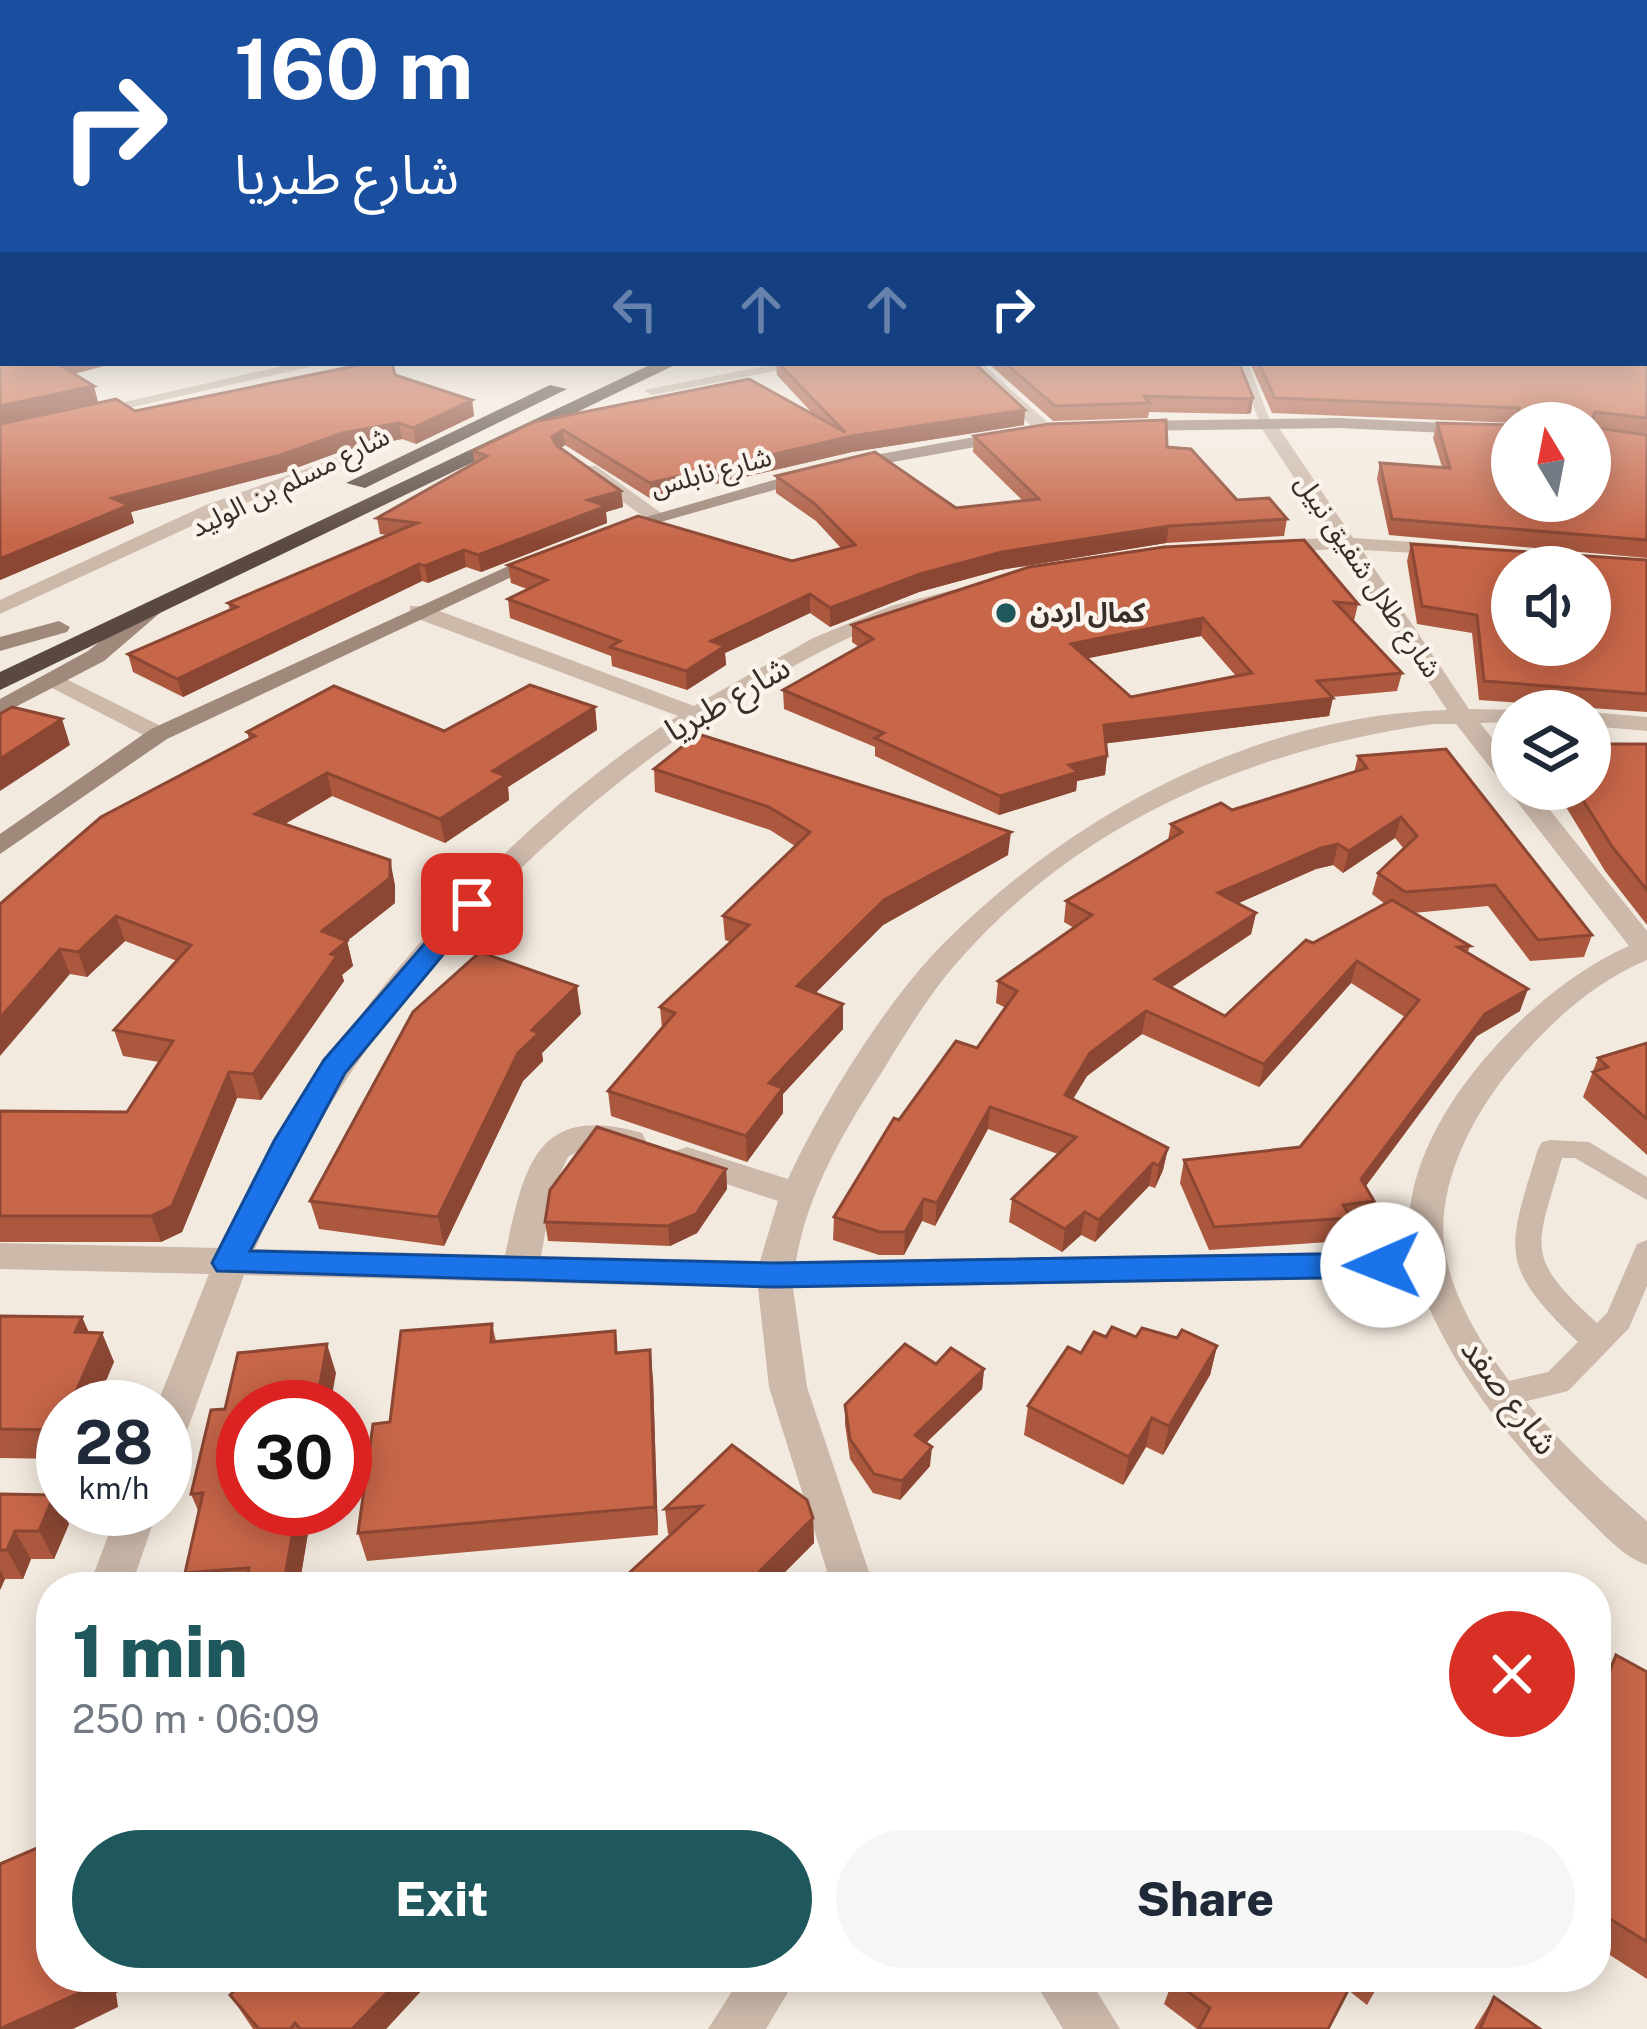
<!DOCTYPE html>
<meta charset="utf-8">
<style>
:root{--surface:#fff;--page:#f6f6f7;--text:#1f2937;--muted:#747a83;--accent:#1e585c}
body{margin:0;font-family:"Public Sans","Noto Sans Arabic",sans-serif;background:var(--page);color:var(--text);height:100vh;display:flex;flex-direction:column;font-size:45px;white-space:nowrap}
*{box-sizing:border-box;margin:0}
p{font-size:39px;color:var(--muted)}
.icon{flex:none;width:66px;height:66px;fill:none;stroke:currentColor;stroke-width:2;stroke-linecap:round;stroke-linejoin:round}
.map{position:relative;flex:1;overflow:hidden}
.sheet{position:absolute;left:36px;top:1572px;width:1575px;height:420px;display:flex;flex-direction:column;background:var(--surface);border-radius:48px;box-shadow:0 6px 30px #0003}
.sheet>*{flex:none}
.hud{position:absolute;left:0px;top:0px;width:1647px;height:366px;box-shadow:0 6px 30px #0003;background:#1a4fa0;color:#fff;overflow:hidden}
.needle{width:78px;rotate:350deg}
.buttons{position:absolute;left:1491px;top:402px;display:grid;gap:24px}
.buttons a{display:grid;place-items:center;width:120px;height:120px;border-radius:50%;background:var(--surface);box-shadow:0 6px 30px #0003;font-size:60px}
.speed{position:absolute;left:36px;top:1380px;display:flex;gap:24px;font-size:60px;font-weight:700;text-align:center}
.speed>*{display:grid;place-content:center;width:156px;height:156px;border-radius:50%;background:var(--surface);box-shadow:0 6px 30px #0003;line-height:1}
.speed small{font-size:30px;font-weight:400}
.speed .limit{border:18px solid #d22;background:#fff;color:#111}
.pin{position:absolute;display:grid;place-items:center;width:102px;height:102px;color:#fff;margin:-51px;border-radius:24px;box-shadow:0 6px 18px #0006}
.me{position:absolute;width:132px;margin:-66px;rotate:269deg;stroke-linejoin:round;filter:drop-shadow(0 0 9px #0008)}
.turn{display:flex;align-items:center;gap:42px;height:252px;padding:0 36px;font-size:54px}
.turn .icon{width:156px;height:156px;stroke-width:2.5}
.turn b{display:block;font-size:84px;line-height:102px}
.lanes{display:flex;align-items:center;height:114px;padding:0 36px;background:#0003;justify-content:center;gap:60px;direction:ltr}
.lanes .off{opacity:.35}
.round{display:grid;place-items:center;flex:none;width:126px;height:126px;border-radius:63px;background:var(--page)}
.head{display:flex;align-items:center;justify-content:space-between;height:204px;padding:0 36px}
h1{font-size:72px;font-weight:800;line-height:90px;color:var(--accent)}
.cta{display:flex;gap:24px;margin-top:auto;padding:24px 36px}
.cta a{flex:1;height:138px;border-radius:72px;background:var(--accent);color:#fff;font-size:48px;font-weight:800;line-height:138px;text-align:center}
.cta a+a{background:var(--page);color:var(--text)}
.map>svg:first-child{display:block}
.lines{fill:none;stroke-linecap:round;stroke-linejoin:round}
.lane{fill:#ccb9aa;fill-rule:evenodd}
.street{fill:#ccb9aa;fill-rule:evenodd}
.secondary{fill:#a0887b;fill-rule:evenodd}
.highway{fill:#5a4941;fill-rule:evenodd}
.wall{fill:#ab583f;fill-rule:evenodd}
.shaded-wall{fill:#8b4733}
.building{fill:#c76649;stroke:#8b4733;stroke-width:3;fill-rule:evenodd}
.route{fill:#1a73e8;stroke:#114b97;stroke-width:3}
.poi-dot{fill:#1e585c;stroke:#faf4ec;stroke-width:4.5}
.labels{text-anchor:middle;stroke-width:9;stroke-linejoin:round;paint-order:stroke}
.far-street-label{font-size:27px;fill:#392f2a;stroke:#faf4ec}
.far-poi-label{font-size:27px;font-weight:bold;fill:#392f2a;stroke:#faf4ec;text-anchor:start}
.street-label{font-size:33px;fill:#392f2a;stroke:#faf4ec}
</style>
<div class="map">
<svg width="1647" height="2029" viewBox="0 0 1647 2029">
<rect width="100%" height="100%" fill="#f3eadf"/>
<g class="lines">
<!-- lane -->
<g class="lane">
<path d="M1236,363H1248L1272,426L1260,423Z"/>
<path d="M1551,1140L1589,1142L1647,1177V1200L1575,1158H1562C1536,1250 1523,1255 1597,1323L1607,1313L1637,1244L1647,1240V1286L1629,1328L1608,1350L1568,1391L1502,1407L1491,1403L1487,1394L1491,1385L1548,1372L1578,1342C1497,1264 1507,1251 1538,1149L1542,1142Z"/>
</g>
<!-- street -->
<g class="street">
<rect x="1644" y="349" width="3" height="10"/>
<path d="M296,363H327L84,418L76,413Z"/>
<path d="M780,363H816L652,395L644,390Z"/>
<path d="M964,363H981L1053,427V435H1041Z"/>
<path d="M1261,419H1273L1353,538L1458,545V553L1451,555L1362,550L1469,709L1520,710L1512,711V722L1480,723L1512,763V789H1533L1647,931V960C1590,984 1545,1027 1506,1075C1470,1121 1438,1184 1444,1244C1456,1346 1573,1458 1647,1521V1565C1624,1557 1606,1537 1589,1520C1517,1451 1451,1372 1417,1278L793,1288L807,1387L874,1587H832L769,1387L758,1288L244,1275L185,1436L179,1448L165,1452V1407H156L209,1274L0,1269V1243L220,1248C313,1044 488,837 678,716L410,616V606H426L694,706L813,638L891,606L987,581V589C932,607 876,623 824,650C578,776 364,995 255,1249L505,1255C524,1169 534,1102 642,1133L646,1141L642,1149C614,1157 595,1139 568,1157L553,1189L541,1256L760,1261L778,1201L675,1167L670,1159L675,1151L687,1147L788,1179C822,1105 887,1000 944,943C1075,812 1258,715 1447,710L1341,549L1271,552L1261,546L1271,540L1334,538L1258,423ZM1433,724H1456L1503,784L1510,786L1511,794L1629,946C1529,989 1391,1133 1411,1251L796,1261C808,1191 844,1131 882,1072C904,1036 926,999 954,966C1077,823 1249,750 1433,724Z"/>
<path d="M347,454L362,458L220,513L0,614V600L206,505Z"/>
<path d="M584,466H596L664,515L647,519L584,474Z"/>
<path d="M54,673L167,729L171,734L167,739H151L46,685V675Z"/>
<path d="M1590,712L1647,717V731L1590,726Z"/>
<path d="M118,1509H158L131,1587H89Z"/>
<path d="M741,1977H797L766,2029H708Z"/>
<path d="M1032,1977H1088L1120,2029H1063Z"/>
</g>
<!-- secondary -->
<g class="secondary">
<path d="M1644,258L1647,259V267L1644,266Z"/>
<path d="M1339,418L1512,426V436L1339,428L1126,431L1117,426L1126,421Z"/>
<path d="M1013,430L1022,435L1019,439L838,472L611,536L601,530L836,462Z"/>
<path d="M537,553L554,557L167,739L0,854V834L151,729Z"/>
<path d="M150,602L168,606L104,661L0,715V699L88,651Z"/>
<path d="M59,621L70,627L67,632L0,651V637Z"/>
</g>
<!-- highway -->
<g class="highway">
<path d="M654,363H679L0,690V672Z"/>
<path d="M550,385L567,389L365,488L346,483Z"/>
</g>
</g>
<!-- wall -->
<g class="wall">
<path d="M1647,322V346L1645,344L1644,332Z"/>
<path d="M1647,359V434L1612,430L1647,435V558L1389,535L1377,479L1380,463L1442,467L1433,438L1437,423L1512,425L1590,423H1515L1272,413L1250,363H1644Z"/>
<path d="M776,363H974L1024,425L852,452L651,499L565,445L560,448L621,491L623,507L606,512L607,523L481,572L466,567L428,583L422,581L183,697L133,672L128,654L230,610L228,603L388,535L380,534L377,518L474,463L473,451L534,422L814,415L777,375Z"/>
<path d="M988,363H1239L1253,398L1251,413L1247,414L1149,412L1148,418L1053,421Z"/>
<path d="M395,375L472,400L474,416L416,444L402,439L345,450L285,472L131,512L134,523L0,580V424L135,411Z"/>
<path d="M974,436L1167,447L1237,500L1287,519L1284,536L1166,543L1000,570L919,592L830,627L810,613L725,653L726,665L687,690L612,666L611,656L510,618L508,599L527,589L511,583L508,565L792,561L841,548L816,521L776,493V476L956,508L1022,500L973,452Z"/>
<path d="M1411,544L1647,560V712L1479,700L1472,633L1417,624L1407,561Z"/>
<path d="M1029,567L1358,604L1354,621L1402,673L1397,691L1332,697L1329,716L1106,743L1107,756L1105,775L1077,781L1076,791L999,815L875,756V747L784,709L783,690L859,647L852,642V625ZM1201,636L1236,676L1131,697L1087,658Z"/>
<path d="M595,707L597,730L508,787L509,800L445,843L332,796L285,824L395,885V903L347,941L353,966L342,975L344,981L261,1100L237,1098L182,1232L161,1242H0V1111L127,1112L159,1062L123,1056L114,1030L177,961L125,941L87,977L70,974L0,904L249,739L247,732L444,731Z"/>
<path d="M1647,744V925L1605,871L1555,789H1590Z"/>
<path d="M1358,756L1592,935L1584,957L1530,961L1488,906L1413,913L1470,946L1468,952L1520,1011L1477,1036L1365,1187L1374,1201L1367,1224L1349,1226L1344,1241L1209,1250L1180,1183L1184,1160L1300,1147L1405,1017L1351,983L1259,1087L1142,1034L1087,1076L1073,1099L1168,1148L1163,1170L1155,1188L1149,1186L1095,1242L1081,1235L1062,1252L1009,1222L1012,1199L1058,1154L988,1129L935,1226L922,1221L904,1255H879L833,1240L834,1217L899,1120L977,1048L1006,1008L996,1003L998,981L1074,928L1064,922L1066,901L1168,840L1171,824L1232,810L1354,773ZM1395,838L1404,849L1378,873L1372,894L1385,904L1313,943L1225,1016L1171,988L1251,934L1256,913L1238,903L1316,869L1333,865L1343,873Z"/>
<path d="M654,769L1008,855L883,925L815,993L843,1004V1029L783,1094V1113L747,1162L611,1116L608,1091L662,1028L660,1007L730,942L725,940L723,916L795,846L770,830L655,792Z"/>
<path d="M581,1014L542,1053L543,1061L523,1081L444,1246L319,1229L310,1201Z"/>
<path d="M1647,1043V1155L1583,1097L1598,1058Z"/>
<path d="M726,1169L727,1189L697,1233L670,1246L548,1241L545,1222Z"/>
<path d="M0,1316L89,1333H102L114,1362L63,1407V1459L0,1458Z"/>
<path d="M492,1324L496,1341L618,1353L653,1379L658,1535L367,1561L358,1533L390,1422Z"/>
<path d="M1106,1337L1177,1338L1217,1346L1210,1375L1163,1455L1146,1447L1123,1485L1024,1435L1028,1406L1081,1353Z"/>
<path d="M936,1364L984,1369L982,1389L926,1443L930,1466L900,1500L873,1493L850,1459L845,1424V1405Z"/>
<path d="M336,1373L243,1509H312L299,1587H192L185,1573L199,1513L191,1494L225,1409Z"/>
<path d="M732,1445L813,1518L814,1543L770,1587H614L671,1534H668L665,1509Z"/>
<path d="M0,1494L69,1524L54,1559H31L23,1579H5L0,1590Z"/>
<path d="M1616,1655L1647,1672V1979L1596,1946V1692Z"/>
<path d="M249,1977H434L386,2029H253L230,1995Z"/>
<path d="M1174,1977H1383L1367,2005L1348,1990L1328,2029H1197L1164,2004Z"/>
<path d="M1494,1997L1540,2029H1474Z"/>
</g>
<!-- shaded-wall -->
<g class="shaded-wall">
<path d="M55,363H115L59,378Z"/>
<path d="M94,386L98,402L0,423V406Z"/>
<path d="M1253,398L1251,413L1247,414L1249,399Z"/>
<path d="M472,400L474,416L416,444L413,428Z"/>
<path d="M1025,410L1024,425L852,452L651,499L650,483L852,436Z"/>
<path d="M399,423L402,439L345,450L285,472L131,512L134,523L0,580V559L112,498L342,433Z"/>
<path d="M563,430L565,445L554,453L552,437Z"/>
<path d="M621,491L623,507L606,512L607,523L481,572L478,555L588,500Z"/>
<path d="M1169,526L1166,543L1000,570L919,592L830,627V608L920,574L1002,552Z"/>
<path d="M464,550L466,567L428,583L425,566Z"/>
<path d="M419,564L422,581L183,697L177,679Z"/>
<path d="M810,594V613L725,653L726,665L687,690L686,671L711,641Z"/>
<path d="M1203,618L1201,636L1069,662L1071,644Z"/>
<path d="M1333,698L1329,716L1102,744L1104,725Z"/>
<path d="M595,707L597,730L508,787L509,800L445,843L440,819L493,771Z"/>
<path d="M62,719L70,745L0,791V759Z"/>
<path d="M1107,756L1105,775L1077,781L1076,791L999,815L1000,796L1069,765Z"/>
<path d="M327,773L332,796L261,838L255,814Z"/>
<path d="M1401,817L1395,838L1343,873L1349,851Z"/>
<path d="M1011,832L1008,855L883,925L798,1011L797,986L884,900Z"/>
<path d="M1338,844L1333,865L1316,869L1214,914L1218,893L1321,848Z"/>
<path d="M390,860L395,885V903L328,956L322,931Z"/>
<path d="M1256,913L1251,934L1151,1001L1155,979Z"/>
<path d="M116,916L125,941L87,977L78,952Z"/>
<path d="M347,941L353,966L342,975L344,981L261,1100L253,1074L331,954Z"/>
<path d="M60,949L70,974L0,1056V1018Z"/>
<path d="M1357,961L1351,983L1259,1087L1264,1064Z"/>
<path d="M577,986L581,1014L542,1053L543,1061L523,1081L444,1246L438,1217L518,1053L532,1030Z"/>
<path d="M1528,989L1520,1011L1477,1036L1354,1202L1361,1179L1485,1014Z"/>
<path d="M843,1004V1029L783,1094V1113L747,1162L746,1136L769,1083Z"/>
<path d="M1146,1011L1142,1034L1087,1076L1062,1117L1065,1095L1090,1053Z"/>
<path d="M229,1072L237,1098L182,1232L161,1242L151,1216Z"/>
<path d="M990,1107L988,1129L935,1226L937,1203Z"/>
<path d="M1168,1148L1163,1170L1155,1188L1159,1166Z"/>
<path d="M1153,1163L1149,1186L1095,1242L1099,1220Z"/>
<path d="M726,1169L727,1189L697,1233L670,1246L668,1226Z"/>
<path d="M924,1199L922,1221L904,1255L905,1232Z"/>
<path d="M1085,1212L1081,1235L1062,1252L1065,1229Z"/>
<path d="M82,1317L95,1346L75,1332Z"/>
<path d="M102,1333L114,1362L95,1407H69Z"/>
<path d="M327,1344L336,1373L330,1407H316Z"/>
<path d="M1217,1346L1210,1375L1163,1455L1169,1426Z"/>
<path d="M650,1350L653,1379L658,1535L655,1507Z"/>
<path d="M984,1369L982,1389L913,1455L915,1435Z"/>
<path d="M1152,1418L1146,1447L1123,1485L1129,1457Z"/>
<path d="M932,1447L930,1466L900,1500L902,1481Z"/>
<path d="M54,1495L69,1524L54,1559L39,1531Z"/>
<path d="M297,1509H312L299,1587H283Z"/>
<path d="M813,1518L814,1543L770,1587H744Z"/>
<path d="M15,1531L31,1559L23,1579L7,1550Z"/>
<path d="M0,1570L5,1579L0,1590Z"/>
<path d="M100,1977H151L116,1993L118,2007L73,2029H3Z"/>
<path d="M402,1977H434L386,2029H352Z"/>
</g>
<!-- building -->
<g class="building">
<path d="M0,258H3V363H56L94,386L0,406V322H2L0,306Z"/>
<path d="M1644,359H1647V418L1595,412L1590,427L1647,435V540L1392,519L1380,463L1450,468L1437,423L1512,425V501H1590V423H1516L1519,408L1275,398L1259,363H1644Z"/>
<path d="M369,363H392L395,375L472,400L413,428L399,423L342,433L281,455L112,498L129,505L0,559V424L116,399L135,411Z"/>
<path d="M778,363H974L1025,410L852,436L650,483L563,430L552,437L556,445L621,491L588,500L606,506L478,555L464,550L425,566L419,564L177,679L128,654L237,607L228,603L417,523L377,518L487,456L473,451L534,422L749,379L845,432Z"/>
<path d="M1005,363H1239L1253,398L1249,399L1144,396L1150,403L1055,406Z"/>
<path d="M1166,420L1167,447L1191,449L1237,500L1269,498L1287,519L1169,526L1002,552L920,574L830,608L810,594L711,641L725,646L686,671L610,647L620,641L508,599L547,580L508,565L638,516L792,561L855,545L815,504L776,476L875,452L956,508L1039,499L974,436L1049,424Z"/>
<path d="M1304,540L1358,604L1335,602L1402,673L1317,681L1333,698L1104,725L1107,756L1069,765L1078,772L1000,796L875,738L884,733L783,690L873,639L852,625L1029,567L1164,547ZM1203,618L1252,673L1131,697L1071,644Z"/>
<path d="M1411,544L1647,560V694L1484,681L1477,615L1422,606ZM1512,567H1590V645H1512Z"/>
<path d="M530,685L595,707L493,771L506,776L440,819L327,773L255,814L390,860V878L322,931L347,941L331,954L337,956L253,1074L229,1072L172,1206L151,1216H0V1111L127,1112L173,1041L114,1030L191,945L116,916L78,952L60,949L0,1018V904L101,817L255,736L247,732L334,686L444,731Z"/>
<path d="M12,707L62,719L0,759V714Z"/>
<path d="M698,734L1011,832L884,900L797,986L843,1004L769,1083L783,1088L746,1136L608,1091L675,1013L660,1007L749,925L723,916L810,832L769,807L654,769Z"/>
<path d="M1590,744H1647V890L1613,848L1576,789H1590Z"/>
<path d="M1446,749L1592,935L1538,940L1495,885L1405,892L1378,873L1417,836L1401,817L1349,851L1338,844L1321,848L1218,893L1256,913L1155,979L1225,1016L1306,940L1313,943L1392,900L1470,946L1458,947L1528,989L1485,1014L1361,1179L1374,1201L1343,1205L1351,1218L1214,1227L1184,1160L1300,1147L1419,1000L1357,961L1264,1064L1146,1011L1090,1053L1065,1095L1168,1148L1159,1166L1153,1163L1099,1220L1085,1212L1065,1229L1012,1199L1076,1137L990,1107L937,1203L924,1199L905,1232H880L834,1217L894,1118L899,1120L956,1041L977,1048L1017,991L998,981L1092,915L1066,901L1182,832L1171,824L1221,803L1232,810L1367,768L1358,756Z"/>
<path d="M480,952L577,986L532,1030L539,1033L518,1053L438,1217L310,1201L413,1012Z"/>
<path d="M1647,1043V1119L1593,1072L1608,1067L1598,1058Z"/>
<path d="M597,1127L726,1169L696,1214L668,1226L545,1222L550,1190Z"/>
<path d="M0,1316L82,1317L75,1332L102,1333L69,1407H63V1420L58,1430L0,1429Z"/>
<path d="M492,1324L491,1342L615,1331L616,1353L650,1350L655,1507L358,1533L373,1424L390,1422L401,1331Z"/>
<path d="M1112,1327L1136,1337L1142,1328L1177,1338L1182,1330L1217,1346L1169,1426L1152,1418L1129,1457L1028,1406L1068,1347L1081,1353L1094,1332L1106,1337Z"/>
<path d="M327,1344L316,1407H243V1509H297L283,1587H245L249,1568L185,1573L203,1493L191,1494L211,1410L225,1409L238,1353Z"/>
<path d="M905,1344L936,1364L951,1348L984,1369L915,1435L932,1447L902,1481L874,1474L850,1439L845,1405Z"/>
<path d="M732,1445L807,1500L813,1518L744,1587H614L702,1506L665,1509Z"/>
<path d="M0,1494L54,1495L39,1531H15L7,1550H0Z"/>
<path d="M1616,1655L1647,1672V1942L1596,1910V1705Z"/>
<path d="M51,1842V1977H100L101,1983L0,2029V1864Z"/>
<path d="M249,1977H402L352,2029H300L295,2023L290,2029H259L230,1995Z"/>
<path d="M1174,1977H1355L1328,2029H1200L1199,2028L1210,2008L1172,1980Z"/>
<path d="M1494,1997L1540,2029H1480Z"/>
</g>
<!-- sky -->
<linearGradient id="sky" x2="0" y2="1"><stop stop-color="#7db2d2"/><stop offset="0.48" stop-color="#faf6f1"/><stop offset="1" stop-color="#faf6f1" stop-opacity="0"/></linearGradient>
<rect width="1647" height="542" fill="url(#sky)"/>
<!-- route -->
<path class="route" d="M472,896L485,904L345,1073L250,1251L775,1263L1383,1253L1399,1265L1383,1277L775,1287L217,1271L212,1263L274,1141L324,1060L464,898Z"/>
<!-- markers -->
<circle class="poi-dot" cx="1006" cy="613" r="12"/>
<g class="labels">
<!-- far-street labels -->
<g class="far-street-label">
<text transform="translate(711 472) rotate(-15)" y="9">شارع نابلس</text>
<text transform="translate(290 482) rotate(-26)" y="9">شارع مسلم بن الوليد</text>
<text transform="translate(1368 576) rotate(56)" y="9">شارع طلال شفيق نبيل</text>
</g>
<!-- far-poi labels -->
<g class="far-poi-label">
<text x="1030" y="622">كمال اردن</text>
</g>
<!-- street labels -->
<g class="street-label">
<text transform="translate(727 698) rotate(-30)" y="12">شارع طبريا</text>
<text transform="translate(1510 1396) rotate(53)" y="12">شارع صفد</text>
</g>
</g>
</svg>
<div class="buttons">
<a><svg class="needle" viewBox="-14 -14 28 28"><path d="M0-13l5 13h-10z" fill="#e53935"/><path d="M0 13l5-13h-10z" fill="#747a83"/></svg></a>
<a><svg class="icon" aria-label="sound" viewBox="0 0 24 24"><path d="M4 9h4l5-4v14l-5-4H4zM17 9q2 3 0 6"/></svg></a>
<a><svg class="icon" aria-label="layers" viewBox="0 0 24 24"><path d="M12 4l9 5-9 5-9-5zM3 14l9 5 9-5"/></svg></a>
</div>
<div class="speed"><div>28<small>km/h</small></div><div class="limit">30</div></div>
<div class="pin" style="left:472px;top:904px;background:#d93025"><svg class="icon" aria-label="arrive" viewBox="0 0 24 24"><path d="M6 21V4h12l-3 4 3 4H6"/></svg></div>
<svg class="me" style="left:1383px;top:1265px" viewBox="-20 -20 40 40"><circle r="19" fill="#fff"/><path d="M0-13L10 11 0 6-10 11z" fill="#1a73e8"/></svg>
<div class="hud">
<div class="turn"><svg class="icon" aria-label="right" viewBox="0 0 24 24"><path d="M7 20v-9h11M14 6l5 5-5 5"/></svg><div><b>160 m</b>شارع طبريا</div></div>
<div class="lanes"><svg class="icon off" aria-label="left" viewBox="0 0 24 24"><path d="M17 20v-9H6M10 6l-5 5 5 5"/></svg><svg class="icon off" aria-label="ahead" viewBox="0 0 24 24"><path d="M12 20V5M6 11l6-6 6 6"/></svg><svg class="icon off" aria-label="ahead" viewBox="0 0 24 24"><path d="M12 20V5M6 11l6-6 6 6"/></svg><svg class="icon" aria-label="right" viewBox="0 0 24 24"><path d="M7 20v-9h11M14 6l5 5-5 5"/></svg></div>
</div>
<section class="sheet">
<div class="head"><div><h1>1 min</h1><p>250 m · 06:09</p></div><a class="round" style="background:#d93025;color:#fff"><svg class="icon" aria-label="close" viewBox="0 0 24 24"><path d="M6 6l12 12M18 6L6 18"/></svg></a></div>
<div class="cta"><a>Exit</a><a>Share</a></div>
</section>
</div>
